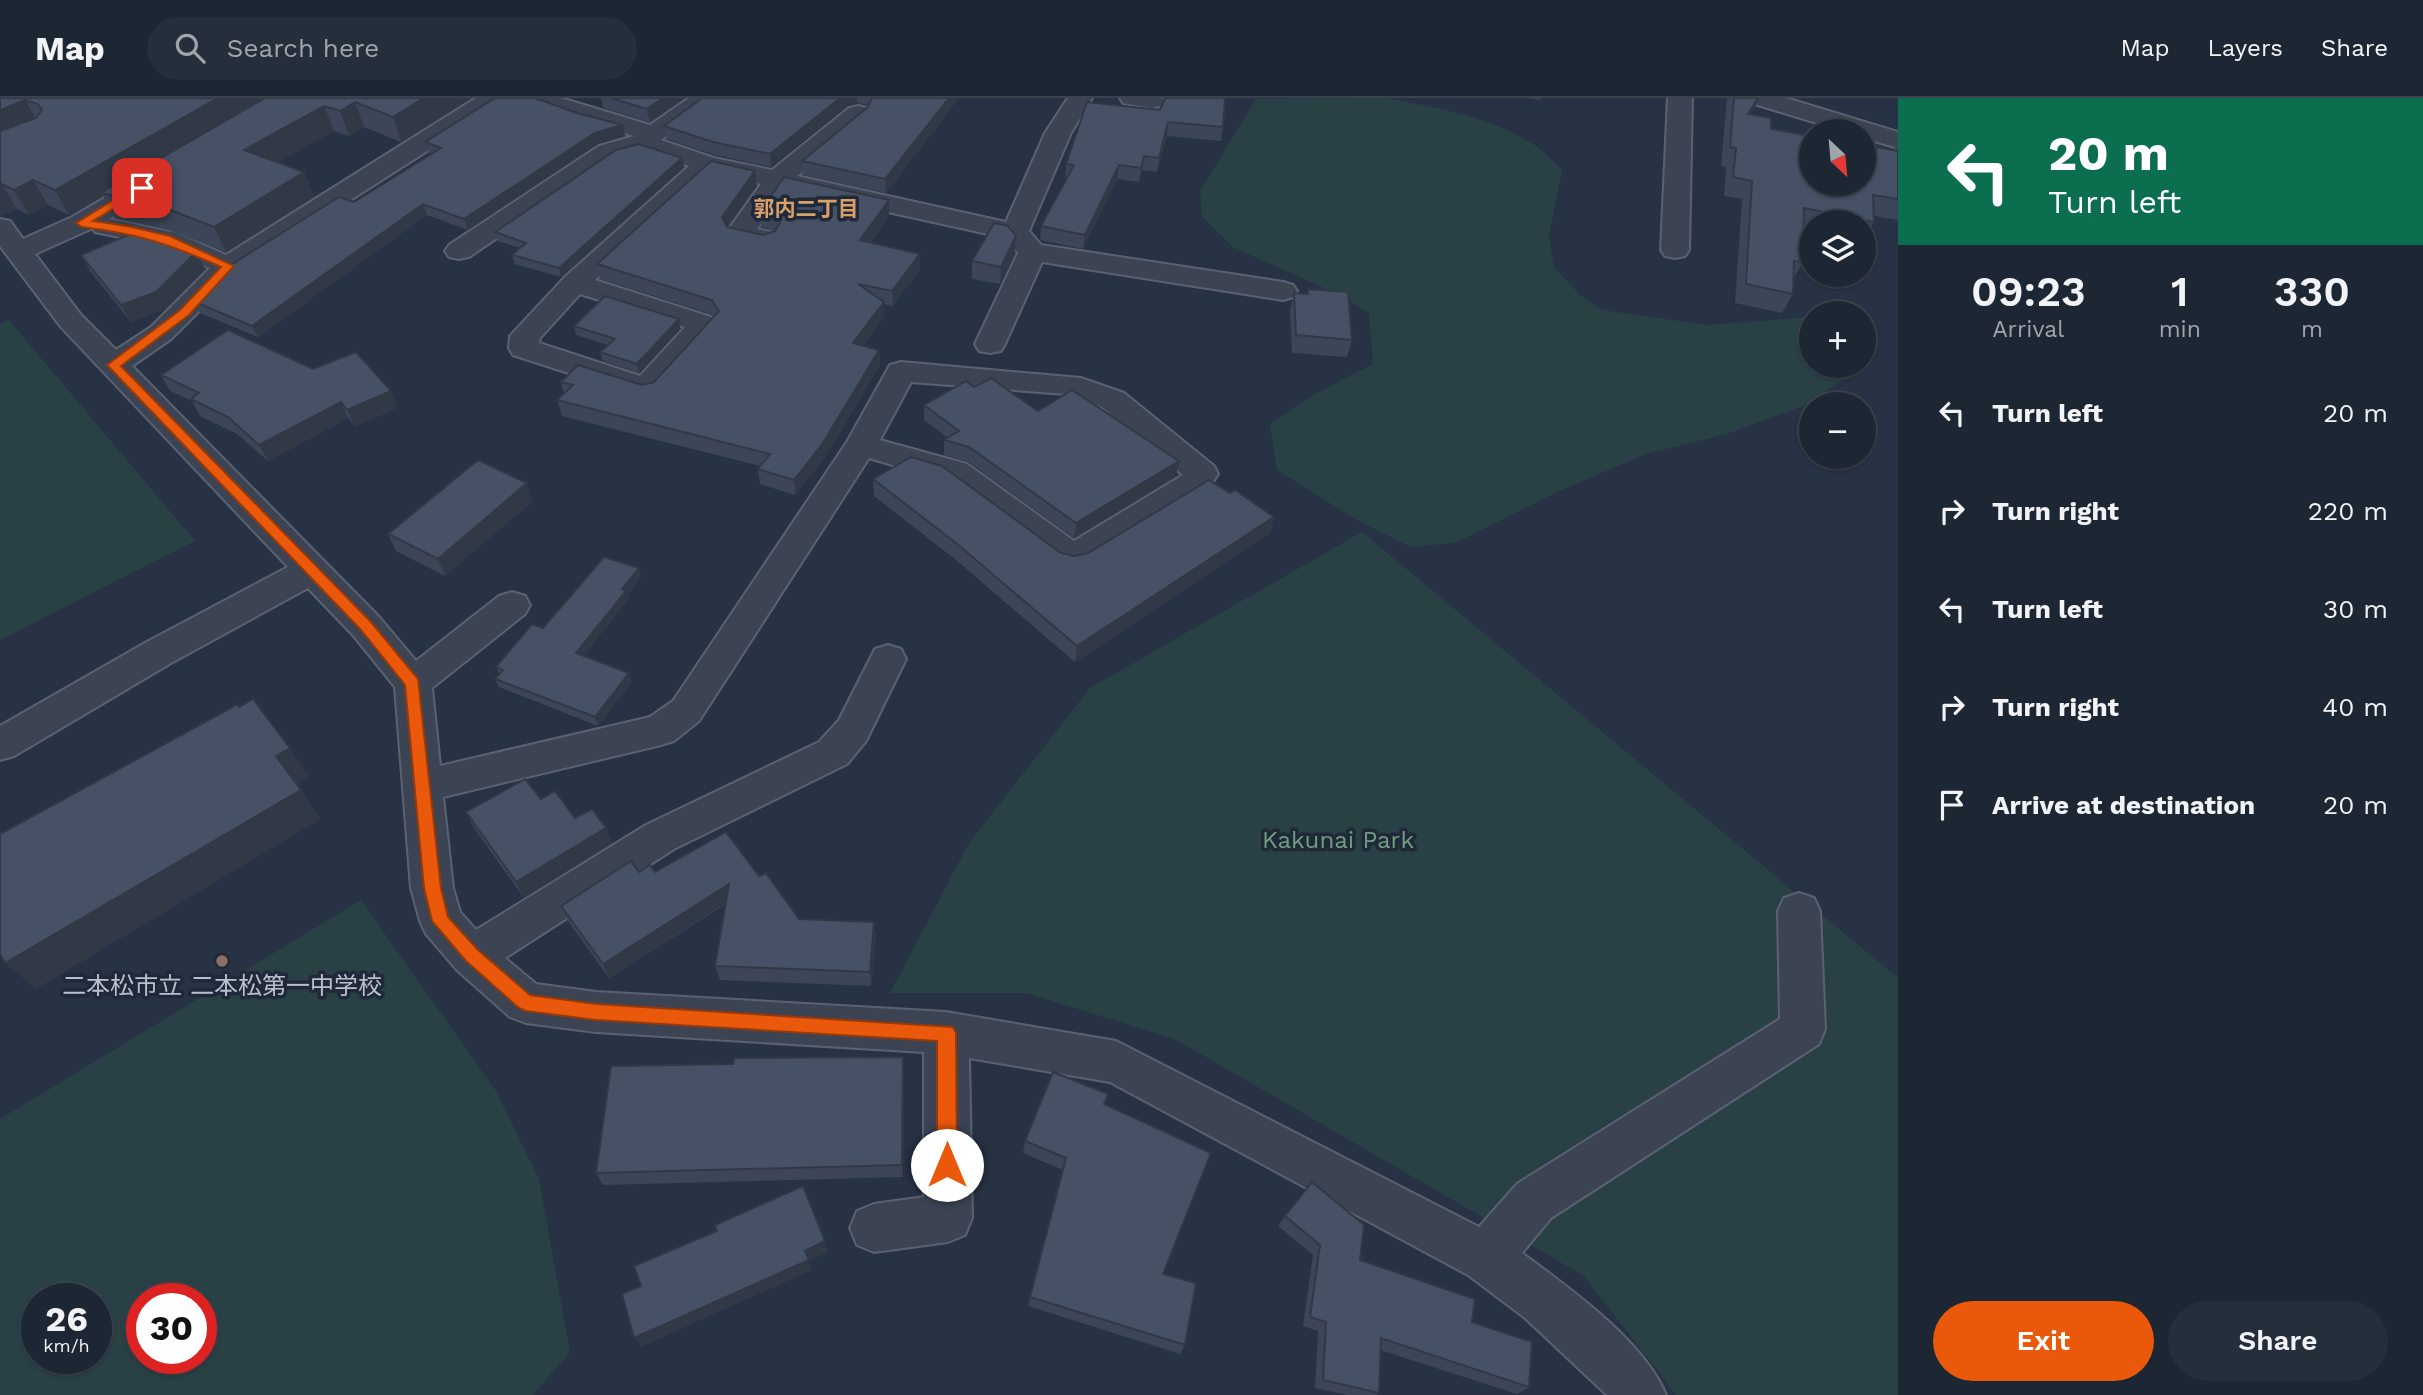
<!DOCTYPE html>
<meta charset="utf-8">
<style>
:root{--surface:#1d2633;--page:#252e3b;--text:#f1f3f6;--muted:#a0a5ac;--line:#3b434e;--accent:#ea580c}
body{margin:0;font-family:"Work Sans","Noto Sans JP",sans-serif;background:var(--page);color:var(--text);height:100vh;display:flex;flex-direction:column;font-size:26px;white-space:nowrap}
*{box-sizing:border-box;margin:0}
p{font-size:23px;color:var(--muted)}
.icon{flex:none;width:38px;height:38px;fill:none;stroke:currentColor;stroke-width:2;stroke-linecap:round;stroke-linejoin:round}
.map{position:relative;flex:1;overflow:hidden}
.panel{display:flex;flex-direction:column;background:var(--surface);width:525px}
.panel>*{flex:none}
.banner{background:#0b6e4f;color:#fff;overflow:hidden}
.needle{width:46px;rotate:154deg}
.buttons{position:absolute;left:1799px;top:21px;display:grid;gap:14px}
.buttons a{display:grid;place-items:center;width:77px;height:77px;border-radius:50%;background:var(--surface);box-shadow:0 2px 5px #0004,0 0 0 2px var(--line);font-size:35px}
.speed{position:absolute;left:21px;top:1185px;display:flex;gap:14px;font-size:35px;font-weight:700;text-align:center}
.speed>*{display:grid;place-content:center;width:91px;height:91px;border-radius:50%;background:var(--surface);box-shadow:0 2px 5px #0004,0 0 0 2px var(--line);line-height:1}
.speed small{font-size:18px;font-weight:400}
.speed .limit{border:10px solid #d22;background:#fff;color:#111}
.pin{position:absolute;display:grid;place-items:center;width:60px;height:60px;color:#fff;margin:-30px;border-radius:14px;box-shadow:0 4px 10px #0006}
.me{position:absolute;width:77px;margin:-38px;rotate:0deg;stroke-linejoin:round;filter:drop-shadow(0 0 5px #0008)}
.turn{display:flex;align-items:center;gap:24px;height:147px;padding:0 35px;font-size:32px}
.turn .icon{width:91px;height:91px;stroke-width:2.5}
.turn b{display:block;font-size:49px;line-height:60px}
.eta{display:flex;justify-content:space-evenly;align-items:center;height:119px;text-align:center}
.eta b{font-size:42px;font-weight:600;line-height:49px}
.button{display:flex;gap:14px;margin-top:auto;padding:14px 35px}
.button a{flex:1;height:80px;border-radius:42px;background:var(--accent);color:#fff;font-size:28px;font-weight:600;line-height:80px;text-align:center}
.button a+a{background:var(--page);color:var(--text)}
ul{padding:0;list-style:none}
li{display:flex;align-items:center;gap:21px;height:98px;padding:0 35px}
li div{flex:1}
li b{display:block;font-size:26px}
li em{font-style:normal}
header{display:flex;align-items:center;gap:42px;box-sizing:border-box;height:98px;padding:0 35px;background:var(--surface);border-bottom:2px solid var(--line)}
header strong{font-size:33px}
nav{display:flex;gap:38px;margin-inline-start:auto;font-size:24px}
.search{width:490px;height:63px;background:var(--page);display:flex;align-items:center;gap:18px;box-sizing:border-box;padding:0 24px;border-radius:38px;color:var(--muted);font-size:26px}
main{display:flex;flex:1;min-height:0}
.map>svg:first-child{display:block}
.green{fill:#294045;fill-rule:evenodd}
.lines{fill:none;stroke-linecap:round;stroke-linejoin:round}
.minor-casing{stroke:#5a6271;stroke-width:4}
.minor{fill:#3c4454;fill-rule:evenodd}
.wall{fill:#3c4658}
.shaded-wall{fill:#313947}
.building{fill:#465166;stroke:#313947;stroke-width:2}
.route{fill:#ea580c;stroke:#983908;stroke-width:2}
.education-dot{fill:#8d6e63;stroke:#202939;stroke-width:2.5}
.labels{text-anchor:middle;stroke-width:7;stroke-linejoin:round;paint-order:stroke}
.far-neighbourhood-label{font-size:21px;font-weight:bold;fill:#d9a169;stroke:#202939}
.park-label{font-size:24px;fill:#709f7e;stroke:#202939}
.poi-label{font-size:24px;fill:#b9c0cd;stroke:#202939}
</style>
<header>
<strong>Map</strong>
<div class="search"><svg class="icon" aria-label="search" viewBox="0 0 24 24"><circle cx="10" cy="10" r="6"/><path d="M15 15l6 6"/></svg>Search here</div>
<nav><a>Map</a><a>Layers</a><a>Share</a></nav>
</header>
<main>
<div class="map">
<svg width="1898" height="1297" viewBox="0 0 1898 1297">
<rect width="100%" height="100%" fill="#273244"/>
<!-- green -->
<g class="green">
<path d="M1386,0C1436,10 1490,18 1533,46C1544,53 1553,63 1562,72L1549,138L1554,169L1580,197L1602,212L1708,227L1811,219V268H1847L1844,281L1806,307L1727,336L1646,356L1557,394L1455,445L1410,449L1355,421L1277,372L1270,326L1313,297L1373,266L1369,215L1339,197L1233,149L1202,119L1200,93L1256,1Z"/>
<path d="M9,222L195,443L0,542V226Z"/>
<path d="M1362,434L1898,880V1297H1676L1584,1178L1175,941L1026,895H890L969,745L1090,590Z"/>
<path d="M361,802L496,993L539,1081L570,1254L533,1297H0V1021ZM96,1200V1260H37V1200ZM201,1200V1260H142V1200Z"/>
</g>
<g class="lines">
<defs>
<g id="minor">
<path d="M476,0H505L502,5L238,174L171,241L132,268L379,519L416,563L499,498L512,494L525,498L530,507L525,516L432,590L440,668L650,619L673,603L847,344L890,267L901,264L1081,280L1124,295L1214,368L1218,376L1203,398L1085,469L1073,472L1061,469L943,382L869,360L699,623L674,643L661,647L443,699L453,790L460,814L476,832L646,727L819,644L839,622L875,551L888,547L901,551L906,561L866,643L847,666L674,751L505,860L536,886L596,894L946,914L1116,943L1479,1129L1517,1086L1780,921L1778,813L1784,800L1799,795L1814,800L1820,813L1825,931L1819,946L1551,1120L1522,1155C1569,1190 1644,1243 1666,1297H1607L1525,1220L1468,1177L1110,984L969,960L972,1120L965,1137L948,1144L874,1154L857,1147L850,1130L857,1113L874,1106L924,1099V954L596,934L526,925L510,919L457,872L426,836L420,823L411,790L395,589L353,537L308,490L171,565L14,658L0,662V628L145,545L288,469L61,229L0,148V121L10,123L23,141L72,119L144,77L153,75L162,77L166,83L162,89L109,121L176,135L226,157ZM93,130L95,134L158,147L210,170L151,229L116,252L81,217L35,156ZM911,284L1066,296L1102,309L1183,377L1074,443L967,366L880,342Z"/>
<path d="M523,0H561L650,27L689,0H717L661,42L714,60L772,72L849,10L858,8L867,10L870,15L867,20L797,78L1006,124L1045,35L1068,0H1092L1071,35L1029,133L1041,147L1283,184L1293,187L1297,193L1293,199L1283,202L1042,164L1005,246L1001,253L990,255L979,253L975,246L1018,155L1006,140L784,91L757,131L775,135L779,141L775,147L765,149L730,141L726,135L761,86L712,75L595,182L714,220L719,226L657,297L646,300L513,257L509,250L510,238L565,179L689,68L641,52L617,58L469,159L459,161L449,159L445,153L449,147L599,48L634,38L526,5ZM580,196L685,229L640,278L539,245L540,240Z"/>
<path d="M1120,0H1162L1164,3L1161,8L1152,10L1123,5Z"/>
<path d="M1668,0H1692L1689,152L1685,158L1675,160L1665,158L1661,152Z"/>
<path d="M1748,0H1786L1898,34V50L1864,40V33H1843L1751,5Z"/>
</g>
</defs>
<!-- minor casing -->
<use href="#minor" class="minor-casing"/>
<!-- minor -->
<use href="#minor" class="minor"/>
</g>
<!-- wall -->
<g class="wall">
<path d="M0,0H471L401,44L364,29L349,38L334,33L278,64L304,74L314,99L226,154L168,132L115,120L103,98L69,117L48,107L29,117L17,111L0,118Z"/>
<path d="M601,0H684L650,24L603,10Z"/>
<path d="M702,0H959L886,95L803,77L802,63L868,9V7L857,5L847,8L771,69L715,57L667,41L664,28Z"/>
<path d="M1527,0H1541L1540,2Z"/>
<path d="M1727,0H1759L1750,16L1771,31L1893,52L1898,43V122L1874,118V124L1864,141V124H1811V133L1803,131V164L1793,181V196L1782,215L1735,205L1742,101L1724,98L1726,69L1721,68Z"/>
<path d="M1160,12L1223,29L1221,43L1167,38L1157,74L1142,72L1139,84L1117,81L1083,151L1040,142L1041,128L1067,80H1065L1066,66Z"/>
<path d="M625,38L598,46L468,132L427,117L258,239L200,215L195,204L432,56L429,55L425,44Z"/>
<path d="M682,60L684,69L561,179L515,166L512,157L520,150L498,143L495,134Z"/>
<path d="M755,73L757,88L727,129L763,137L776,133L761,129L760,114L889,102V117L870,145L920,171L893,208L884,206V219L863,248L879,252L880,267L825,360L795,397L760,386L758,371L760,368L562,318L557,302L564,296L561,284L642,287L654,284L714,217L600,181L597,166Z"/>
<path d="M117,127L205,171L165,211L131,224L91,174L81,157L123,139Z"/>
<path d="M1016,138L1015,155L1000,186L972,181V163Z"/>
<path d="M1308,191L1352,242L1347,259L1292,255L1290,213L1294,195L1306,196Z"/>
<path d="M679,221L680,230L639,275L603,263L600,254L608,247L576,237L574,228Z"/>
<path d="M313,271L391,293L397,310L355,328L348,320L268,363L237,336L200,318L192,303L170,293L161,277Z"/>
<path d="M974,289L1038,313L1176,378L1074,440L969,364L944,357V342L948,340L924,322V307Z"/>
<path d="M873,381L1061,455L1074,458L1088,455L1230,395L1274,419L1270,435L1075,564L956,462L874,398Z"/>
<path d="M533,403L445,478L396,453L388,436Z"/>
<path d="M639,470L641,479L627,497L629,501L583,558L632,583L598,628L499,589L495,581L499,576L496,569L543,530Z"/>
<path d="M541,701L575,720L612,745L524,800L474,730L466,714Z"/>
<path d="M639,774L759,778L799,821L874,824L876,839L871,888L720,882L715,868L726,806L609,880L568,823L561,808Z"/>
<path d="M733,966L904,972L903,1079L603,1087L596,1075Z"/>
<path d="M1105,1007L1163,1176L1185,1247L1180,1256L1028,1208L1063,1072L1023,1055L1025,1043Z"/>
<path d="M1285,1118L1360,1162L1472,1224L1529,1289L1517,1296L1380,1252L1379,1295L1377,1297H1347L1315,1290L1318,1233L1303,1228L1313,1157L1278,1128Z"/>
</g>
<!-- shaded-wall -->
<g class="shaded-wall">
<path d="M218,0H271L101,95L103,98L69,117L55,92Z"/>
<path d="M424,0H471L401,44L393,19Z"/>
<path d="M663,0H684L650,24L647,11Z"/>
<path d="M840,0H857V5L847,8L771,69L770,56Z"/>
<path d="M949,0H959L886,95L885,81Z"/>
<path d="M1758,0H1759L1755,9L1739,34L1748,16Z"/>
<path d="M25,2L39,27L0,43V12Z"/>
<path d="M355,4L364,29L349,38L340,13Z"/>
<path d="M324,8L334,33L255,77L244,52Z"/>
<path d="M1168,24L1167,38L1157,74L1159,60Z"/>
<path d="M623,27L625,38L598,46L468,132L464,121L595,35Z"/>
<path d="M1144,58L1142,72L1139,84L1141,70Z"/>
<path d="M682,60L684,69L561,179L559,170Z"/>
<path d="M1119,67L1117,81L1083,151L1085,137Z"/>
<path d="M755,73L757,88L724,133L722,119Z"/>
<path d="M304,74L314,99L226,154L214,129Z"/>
<path d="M33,82L48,107L29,117L14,92Z"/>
<path d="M2,86L17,111L0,118V87Z"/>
<path d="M889,102V117L860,157V142Z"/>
<path d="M423,106L427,117L258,239L252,228Z"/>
<path d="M1016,138L1015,155L1000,186L1001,169Z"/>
<path d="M197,153L205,171L165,211L131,224L121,207Z"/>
<path d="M920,156V171L893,208L892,193Z"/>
<path d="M884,204V219L854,260L853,245Z"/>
<path d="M679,221L680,230L639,275L637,266Z"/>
<path d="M879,252L880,267L825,360L795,397L794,382Z"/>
<path d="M391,293L397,310L355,328L347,312Z"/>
<path d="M341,304L348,320L268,363L259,347Z"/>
<path d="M1179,363L1176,378L1074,440L1076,425Z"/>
<path d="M527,385L533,403L445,478L438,461Z"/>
<path d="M1274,419L1270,435L1075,564L1077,548Z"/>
<path d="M639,470L641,479L627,497L629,501L579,564L576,555L622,491Z"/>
<path d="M629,575L632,583L598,628L595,619Z"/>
<path d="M290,650L310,679L295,687L276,658Z"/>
<path d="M301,692L321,721L36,891L5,865Z"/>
<path d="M606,730L612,745L524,800L516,784Z"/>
<path d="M729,786L732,801L609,880L603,866Z"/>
<path d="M874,824L876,839L871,888L870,874Z"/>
<path d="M903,959L904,972L903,1079L902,1067Z"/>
<path d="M825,1143L828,1154L809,1163L812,1172L641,1249L634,1240Z"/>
</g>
<!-- building -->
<g class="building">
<path d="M0,0H218L55,92L33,82L14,92L2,86L0,87V33L36,20L42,12L38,6L25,2L0,12Z"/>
<path d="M265,0H424L393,19L355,4L340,13L324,8L244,52L304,74L214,129L155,106L101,95Z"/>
<path d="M495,0H535L577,15L623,27L595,35L464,121L423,106L252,228L195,204L234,165L339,99L354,104L441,50L425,44Z"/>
<path d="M611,0H663L647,11Z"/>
<path d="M702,0H840L770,56L713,44L664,28Z"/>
<path d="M872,0H949L885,81L802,63L868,9Z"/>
<path d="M1165,0H1225L1223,29L1168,24L1159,60L1144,58L1141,70L1119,67L1085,137L1041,128L1074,67L1066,66L1087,4L1160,12Z"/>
<path d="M1734,0H1758L1748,16L1771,20V31L1811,38V86H1864V47L1898,53V101L1873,97L1874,124L1804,110L1803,164L1794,163L1793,196L1746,186L1752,83L1733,79L1736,50L1730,49Z"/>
<path d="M639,46L682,60L559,170L512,157L526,145L495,134L616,52Z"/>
<path d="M711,63L755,73L722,119L727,129L763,137L775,133L780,125L776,119L760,114L784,79L889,102L860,142L920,156L892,193L858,186L884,204L853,245L879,252L823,345L794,382L758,371L770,356L557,302L573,287L561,284L578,267L642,287L654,284L719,213L712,202L597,166Z"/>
<path d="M994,125L1008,128L1016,138L1001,169L972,163Z"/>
<path d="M117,127L137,131L197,153L156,194L121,207L81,157L133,135Z"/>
<path d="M1308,191L1348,194L1352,242L1296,237L1294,195L1308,196Z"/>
<path d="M605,198L679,221L637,266L600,254L615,241L574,228Z"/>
<path d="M228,232L313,271L356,254L391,293L347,312L341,304L259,347L228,319L191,301L199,295L161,277Z"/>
<path d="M991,280L1038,313L1072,292L1179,363L1076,425L969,349L944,342L959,333L924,307L966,283L974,289Z"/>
<path d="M911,359L942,368L1061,455L1074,458L1088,455L1209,382L1230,395L1235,392L1274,419L1077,548L956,445L873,381Z"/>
<path d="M478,362L527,385L438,461L388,436Z"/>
<path d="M604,459L639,470L622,491L626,493L576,555L629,575L595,619L495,581L503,572L496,569L532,526L543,530Z"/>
<path d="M253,601L290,650L276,658L301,692L5,865L0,856V736L238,606L239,609Z"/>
<path d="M525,681L541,701L555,693L575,720L592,711L606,730L516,784L466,714Z"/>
<path d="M726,734L759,778L766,775L799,821L874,824L870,874L715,868L729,786L603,866L561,808L631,763L639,774L650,767L655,774Z"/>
<path d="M903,959L902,1067L596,1075L611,968L733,966L734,960Z"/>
<path d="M1053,974L1108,996L1104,1006L1211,1055L1163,1176L1196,1185L1185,1247L1030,1199L1066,1060L1025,1043Z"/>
<path d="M1312,1084L1364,1127L1360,1162L1475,1201L1472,1224L1532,1244L1529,1289L1381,1240L1379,1295L1323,1282L1326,1224L1310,1219L1320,1147L1285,1118Z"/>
<path d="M803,1088L825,1143L805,1153L809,1162L634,1240L622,1196L641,1188L634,1168L717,1133L715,1127Z"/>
</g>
<!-- route -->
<path class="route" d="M138,87L148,90L93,123L128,128L170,138L234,168L189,217L121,268L371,524L418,581L441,790L448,819L478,852L530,897L596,906L953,929L956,935L957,1067L954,1074L947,1077L940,1074L937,1067V943L596,922L526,913L519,910L466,863L432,823L424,790L405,587L361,532L107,267L180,212L221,169C169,146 139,136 82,129L76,125Z"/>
<!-- markers -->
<circle class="education-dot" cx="222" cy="863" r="7"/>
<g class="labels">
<!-- far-neighbourhood labels -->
<g class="far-neighbourhood-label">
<text x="806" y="118">郭内二丁目</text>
</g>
<!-- park labels -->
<g class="park-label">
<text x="1338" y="750">Kakunai Park</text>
</g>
<!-- poi labels -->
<g class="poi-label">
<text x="222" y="896">二本松市立 二本松第一中学校</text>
</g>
</g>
</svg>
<div class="buttons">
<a><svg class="needle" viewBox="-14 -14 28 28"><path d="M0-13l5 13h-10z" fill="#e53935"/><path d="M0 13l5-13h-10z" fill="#a0a5ac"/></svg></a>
<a><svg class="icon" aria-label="layers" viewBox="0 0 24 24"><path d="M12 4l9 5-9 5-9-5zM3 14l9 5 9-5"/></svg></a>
<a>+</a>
<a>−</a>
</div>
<div class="speed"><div>26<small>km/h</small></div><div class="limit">30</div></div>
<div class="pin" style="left:142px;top:90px;background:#d93025"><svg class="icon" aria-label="arrive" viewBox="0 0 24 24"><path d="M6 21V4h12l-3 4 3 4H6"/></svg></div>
<svg class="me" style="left:947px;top:1067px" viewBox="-20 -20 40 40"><circle r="19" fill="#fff"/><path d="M0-13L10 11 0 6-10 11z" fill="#ea580c"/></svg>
</div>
<section class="panel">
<div class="banner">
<div class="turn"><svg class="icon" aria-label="left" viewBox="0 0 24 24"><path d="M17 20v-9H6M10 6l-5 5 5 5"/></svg><div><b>20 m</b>Turn left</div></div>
</div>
<div class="eta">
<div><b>09:23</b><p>Arrival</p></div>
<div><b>1</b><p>min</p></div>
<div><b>330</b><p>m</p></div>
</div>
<ul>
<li><svg class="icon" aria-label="left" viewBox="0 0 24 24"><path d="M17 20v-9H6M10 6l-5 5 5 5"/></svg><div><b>Turn left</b></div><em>20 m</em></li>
<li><svg class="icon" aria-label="right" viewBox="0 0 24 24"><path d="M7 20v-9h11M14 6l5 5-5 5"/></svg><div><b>Turn right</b></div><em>220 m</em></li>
<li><svg class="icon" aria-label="left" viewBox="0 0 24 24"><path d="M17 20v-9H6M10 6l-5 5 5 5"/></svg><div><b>Turn left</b></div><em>30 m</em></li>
<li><svg class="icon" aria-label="right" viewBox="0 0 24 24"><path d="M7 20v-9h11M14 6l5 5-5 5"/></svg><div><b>Turn right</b></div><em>40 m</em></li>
<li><svg class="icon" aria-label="arrive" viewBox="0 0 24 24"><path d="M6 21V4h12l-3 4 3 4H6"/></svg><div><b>Arrive at destination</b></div><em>20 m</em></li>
</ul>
<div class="button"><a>Exit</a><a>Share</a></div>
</section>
</main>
